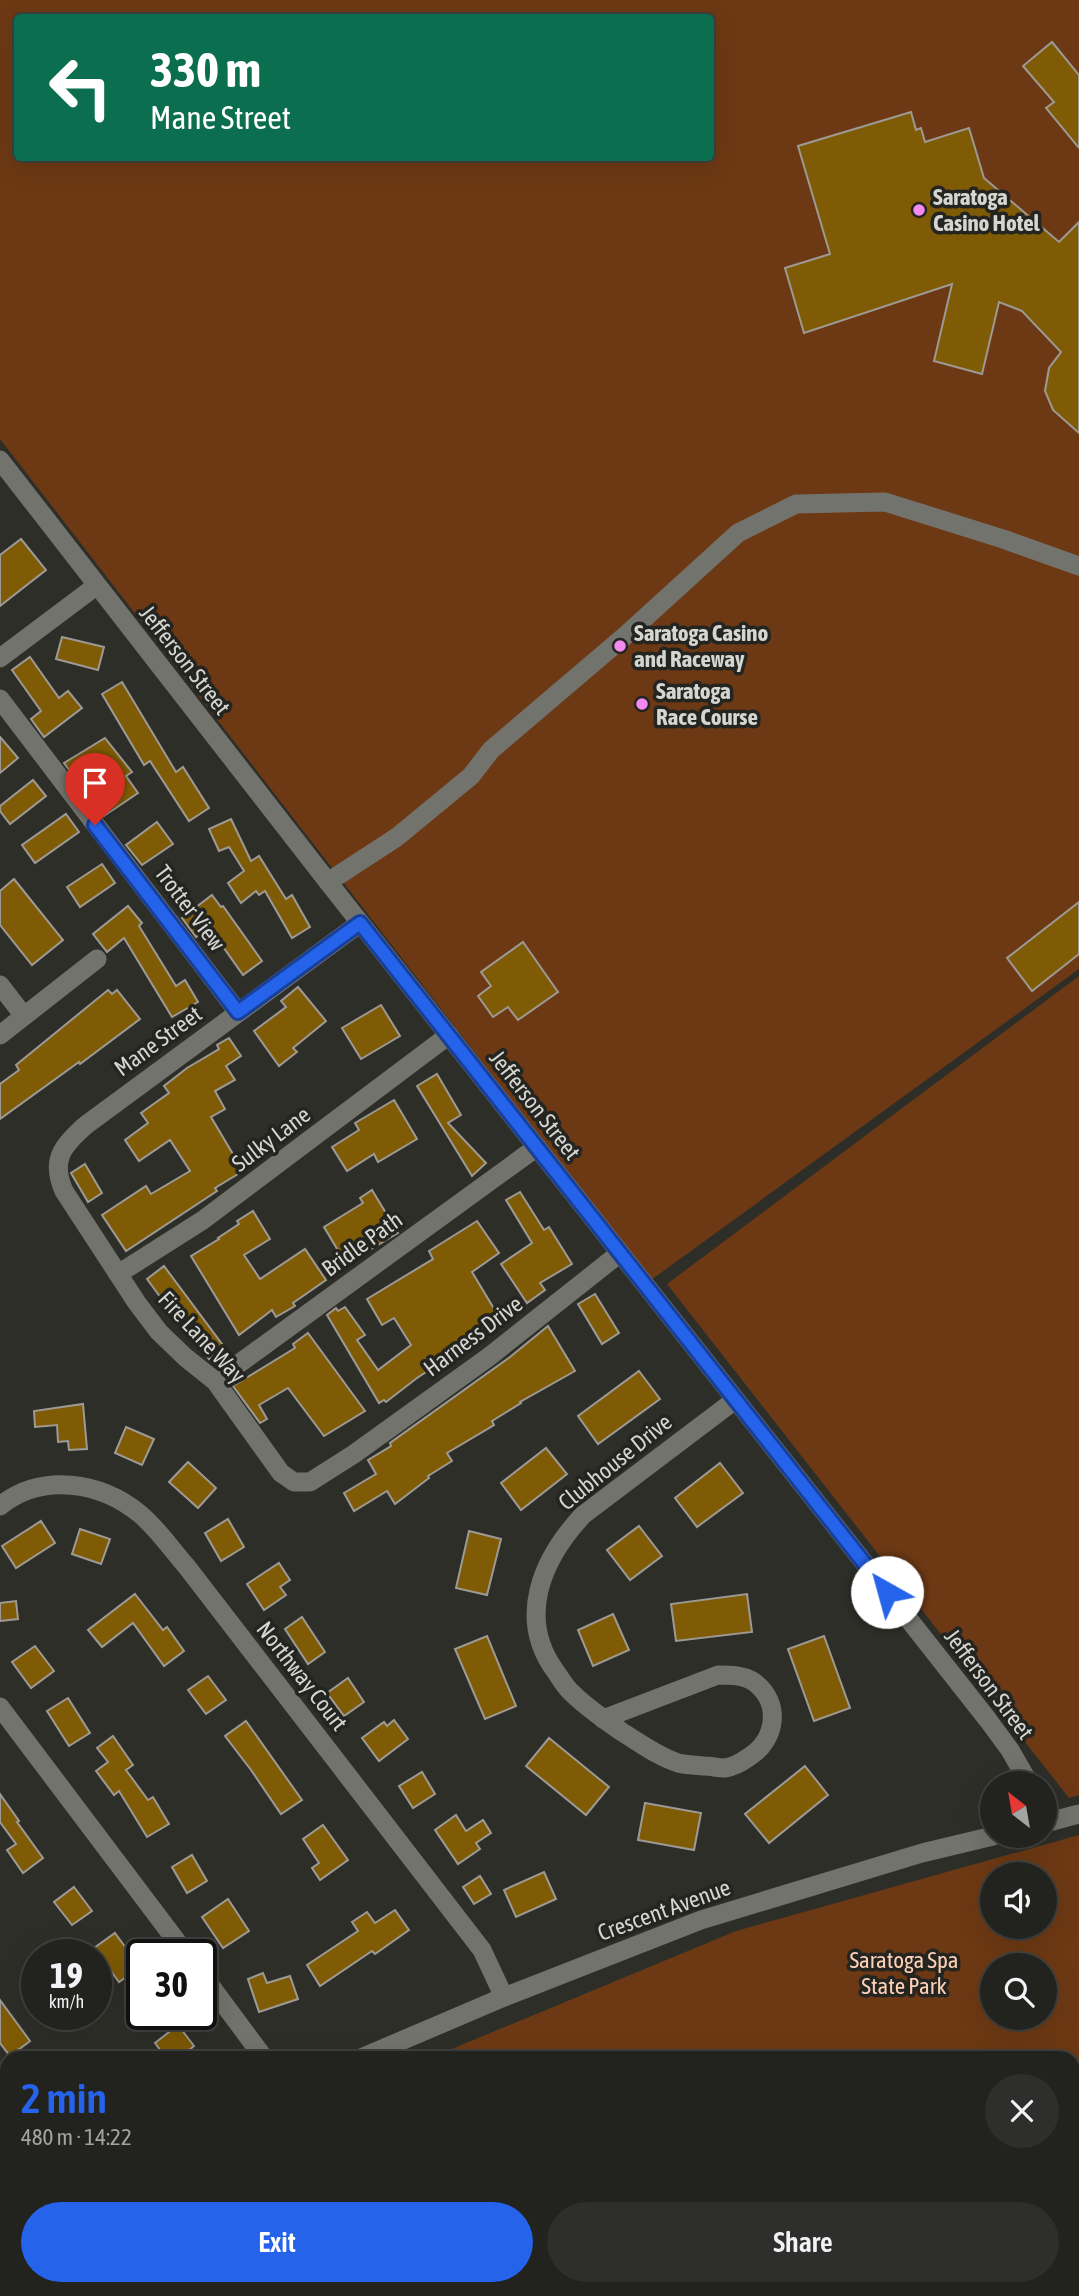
<!DOCTYPE html>
<meta charset="utf-8">
<style>
:root{--surface:#22221f;--page:#2e2f2c;--text:#f1f3f6;--muted:#a2a4a4;--line:#3f3f3d;--accent:#2563eb}
body{margin:0;font-family:"Asap Condensed",sans-serif;background:var(--page);color:var(--text);height:100vh;display:flex;flex-direction:column;font-size:26px;white-space:nowrap}
*{box-sizing:border-box;margin:0}
p{font-size:23px;color:var(--muted)}
.icon{flex:none;width:38px;height:38px;fill:none;stroke:currentColor;stroke-width:2;stroke-linecap:round;stroke-linejoin:round}
.map{position:relative;flex:1;overflow:hidden}
.panel{position:absolute;left:0px;top:2051px;width:1080px;height:245px;display:flex;flex-direction:column;background:var(--surface);border-radius:21px 21px 0 0;box-shadow:0 7px 28px #0002,0 0 0 2px var(--line)}
.panel>*{flex:none}
.top-card{position:absolute;left:14px;top:14px;width:700px;height:147px;border-radius:7px;box-shadow:0 7px 28px #0002,0 0 0 2px var(--line);background:#0b6e4f;color:#fff;overflow:hidden}
.needle{width:46px;rotate:329deg}
.fabs{position:absolute;left:980px;top:1771px;display:grid;gap:14px}
.fabs a{display:grid;place-items:center;width:77px;height:77px;border-radius:50%;background:var(--surface);box-shadow:0 7px 28px #0002,0 0 0 2px var(--line);font-size:35px}
.speed{position:absolute;left:21px;top:1939px;display:flex;gap:14px;font-size:35px;font-weight:700;text-align:center}
.speed>*{display:grid;place-content:center;width:91px;height:91px;border-radius:50%;background:var(--surface);box-shadow:0 7px 28px #0002,0 0 0 2px var(--line);line-height:1}
.speed small{font-size:18px;font-weight:400}
.speed .limit{border:4px solid #111;border-radius:10px;background:#fff;color:#111}
.pin{position:absolute;display:grid;place-items:center;width:60px;height:60px;color:#fff;margin:-72px -30px;border-radius:50% 50% 50% 0;rotate:-45deg;box-shadow:0 0 7px #0007}
.pin .icon{rotate:45deg}
.me{position:absolute;width:77px;margin:-38px;rotate:322deg;stroke-linejoin:round;filter:drop-shadow(0 0 5px #0008)}
.turn{display:flex;align-items:center;gap:24px;height:147px;padding:0 21px;font-size:32px}
.turn .icon{width:91px;height:91px;stroke-width:2.5}
.turn b{display:block;font-size:49px;line-height:60px}
.round{display:grid;place-items:center;flex:none;width:74px;height:74px;border-radius:37px;background:var(--page)}
.head{display:flex;align-items:center;justify-content:space-between;height:119px;padding:0 21px}
h1{font-size:42px;font-weight:600;line-height:52px;color:var(--accent)}
.primary-button{display:flex;gap:14px;margin-top:auto;padding:14px 21px}
.primary-button a{flex:1;height:80px;border-radius:42px;background:var(--accent);color:#fff;font-size:28px;font-weight:600;line-height:80px;text-align:center}
.primary-button a+a{background:var(--page);color:var(--text)}
.map>svg:first-child{display:block}
.green{fill:#6d3914;fill-rule:evenodd}
.building{fill:#7f5b05;stroke:#9d9a96;stroke-width:2}
.lines{fill:none;stroke-linecap:round;stroke-linejoin:round}
.minor{stroke:#73736e;stroke-width:19}
.tertiary{stroke:#73736e;stroke-width:19}
.route-casing{stroke:#184099;stroke-width:18}
.route{stroke:#2563eb;stroke-width:12}
.poi-dot{fill:#f489f0;stroke:#242420;stroke-width:2.5}
.labels{text-anchor:middle;stroke-width:7;stroke-linejoin:round;paint-order:stroke}
.poi-label{font-size:23px;font-weight:bold;fill:#d5d5d2;stroke:#242420;text-anchor:start}
.street-label{font-size:23px;fill:#d5d5d2;stroke:#242420}
.park-label{font-size:23px;fill:#fed1b6;stroke:#242420}
</style>
<div class="map">
<svg width="1079" height="2296" viewBox="0 0 1079 2296">
<rect width="100%" height="100%" fill="#2e2e29"/>
<!-- green -->
<g class="green">
<path d="M0,0H1079V969L651,1280L0,439ZM18,18H710V158H18Z"/>
<path d="M1079,976V1795L1069,1798L667,1284Z"/>
<path d="M1079,1835V2296H36L31,2289H1073V2058H430L736,1931ZM992,1874H1045V1927H992ZM992,1965H1045V2018H992Z"/>
<path d="M0,2137L7,2146V2192L0,2196Z"/>
</g>
<!-- building -->
<g class="building">
<path d="M1052,42L1079,75V148L1046,108L1054,102L1023,66Z"/>
<path d="M911,112L916,130L921,128L925,142L969,128L984,178L1059,242L1079,222V433L1053,410L1045,391L1049,368L1061,352L1022,311L999,302L982,374L934,361L952,284L804,333L785,268L830,254L798,146Z"/>
<path d="M21,539L46,570L0,606V555Z"/>
<path d="M62,637L104,647L98,670L56,659Z"/>
<path d="M30,657L59,698L68,691L82,708L44,737L31,719L41,711L12,670Z"/>
<path d="M122,682L176,772L183,767L209,808L189,821L150,761L144,765L102,694Z"/>
<path d="M0,737L18,758L0,773Z"/>
<path d="M105,738L132,772L126,776L138,793L104,816L64,763Z"/>
<path d="M33,780L46,796L10,824L0,811V806Z"/>
<path d="M66,814L79,832L35,863L22,845Z"/>
<path d="M231,819L251,861L259,856L286,899L292,895L310,927L292,938L265,891L259,895L256,891L241,903L228,883L244,871L229,847L219,851L209,829Z"/>
<path d="M157,822L173,844L142,865L126,845Z"/>
<path d="M102,864L115,883L80,907L67,887Z"/>
<path d="M14,879L63,940L32,965L0,925V891Z"/>
<path d="M212,895L221,907L223,906L262,961L243,975L209,927L196,937L182,918Z"/>
<path d="M1079,902V954L1032,991L1007,958Z"/>
<path d="M128,906L142,923L139,926L176,986L185,980L198,1002L172,1017L124,938L107,952L93,934Z"/>
<path d="M523,942L558,992L518,1020L508,1007L493,1017L478,996L491,986L481,972Z"/>
<path d="M298,987L326,1021L293,1048L297,1052L279,1066L254,1031L286,1007L281,1001Z"/>
<path d="M108,990L112,994L117,990L140,1019L80,1064L79,1062L0,1119V1084L19,1070L16,1065Z"/>
<path d="M381,1005L400,1036L361,1059L342,1028Z"/>
<path d="M229,1038L241,1056L226,1066L235,1080L215,1091L225,1109L211,1117L243,1171L215,1188L217,1191L126,1251L102,1215L146,1186L151,1194L190,1171L170,1140L139,1161L125,1140L148,1123L141,1113L169,1093L164,1086L187,1068L219,1049L217,1045Z"/>
<path d="M437,1074L461,1115L448,1123L486,1163L472,1176L417,1086Z"/>
<path d="M394,1100L417,1139L378,1162L374,1154L347,1171L332,1147L359,1130L355,1123Z"/>
<path d="M85,1164L102,1193L88,1202L71,1173Z"/>
<path d="M372,1190L398,1233L346,1264L324,1227L363,1203L360,1198Z"/>
<path d="M520,1192L544,1230L549,1227L572,1264L540,1283L545,1290L527,1303L501,1264L532,1243L506,1200Z"/>
<path d="M253,1211L270,1239L244,1255L260,1279L305,1249L326,1280L293,1303L295,1306L276,1317L272,1310L239,1335L191,1256L219,1239L218,1238L239,1224L237,1221Z"/>
<path d="M477,1221L499,1253L472,1272L502,1322L471,1341L470,1338L434,1359L437,1365L417,1378L386,1402L384,1400L379,1403L327,1315L336,1308L338,1311L345,1307L365,1335L357,1340L378,1370L411,1345L394,1318L382,1325L367,1299L433,1259L429,1251Z"/>
<path d="M164,1266L225,1348L209,1359L172,1307L169,1309L147,1279Z"/>
<path d="M595,1294L619,1333L602,1344L578,1304Z"/>
<path d="M548,1326L575,1371L520,1402L521,1403L492,1421L494,1425L447,1453L452,1461L428,1476L429,1478L395,1504L387,1491L354,1511L344,1493L376,1474L368,1460L391,1446L390,1443L510,1357Z"/>
<path d="M308,1333L365,1411L324,1436L288,1388L259,1405L267,1419L260,1423L233,1386L295,1348L293,1344Z"/>
<path d="M639,1371L660,1399L598,1444L578,1416Z"/>
<path d="M83,1404L87,1449L69,1450L68,1441L58,1442L57,1425L35,1427L34,1411Z"/>
<path d="M126,1427L154,1439L142,1465L115,1453Z"/>
<path d="M546,1448L567,1474L521,1510L501,1483Z"/>
<path d="M188,1462L216,1488L198,1508L169,1482Z"/>
<path d="M720,1463L743,1493L697,1527L675,1498Z"/>
<path d="M228,1519L244,1547L221,1561L205,1533Z"/>
<path d="M41,1521L55,1543L16,1568L2,1546Z"/>
<path d="M639,1526L662,1556L630,1580L607,1550Z"/>
<path d="M80,1529L110,1539L101,1564L72,1554Z"/>
<path d="M469,1531L501,1539L487,1595L456,1588Z"/>
<path d="M279,1563L290,1580L280,1587L286,1595L264,1610L247,1584Z"/>
<path d="M135,1594L163,1630L167,1627L184,1651L164,1666L133,1623L102,1647L88,1630Z"/>
<path d="M747,1594L752,1632L676,1641L671,1604Z"/>
<path d="M16,1601L18,1619L0,1621V1603Z"/>
<path d="M613,1614L629,1650L593,1666L578,1630Z"/>
<path d="M302,1617L325,1652L308,1664L285,1629Z"/>
<path d="M487,1636L516,1706L485,1719L455,1649Z"/>
<path d="M824,1636L850,1708L814,1721L788,1649Z"/>
<path d="M35,1646L54,1671L31,1688L12,1662Z"/>
<path d="M208,1676L226,1700L206,1714L188,1690Z"/>
<path d="M348,1678L364,1702L344,1716L327,1693Z"/>
<path d="M68,1698L90,1733L69,1746L47,1711Z"/>
<path d="M394,1720L408,1739L379,1761L362,1738L384,1722L387,1726Z"/>
<path d="M246,1721L302,1800L281,1814L251,1770L225,1736Z"/>
<path d="M113,1736L133,1765L126,1770L148,1800L153,1797L169,1824L147,1837L119,1791L114,1795L96,1771L108,1762L97,1748Z"/>
<path d="M549,1738L609,1787L586,1815L526,1766Z"/>
<path d="M805,1766L828,1795L769,1843L745,1814Z"/>
<path d="M422,1772L435,1794L413,1808L399,1786Z"/>
<path d="M0,1794L19,1821L17,1822L43,1858L23,1873L7,1850L16,1844L0,1822Z"/>
<path d="M645,1803L701,1813L694,1850L638,1840Z"/>
<path d="M456,1815L466,1831L483,1820L491,1833L476,1843L480,1849L458,1864L435,1830Z"/>
<path d="M323,1825L348,1860L320,1880L312,1868L319,1863L303,1839Z"/>
<path d="M192,1855L207,1881L187,1893L172,1867Z"/>
<path d="M544,1872L556,1899L516,1917L504,1890Z"/>
<path d="M480,1876L491,1894L474,1904L463,1887Z"/>
<path d="M74,1887L92,1911L72,1925L54,1902Z"/>
<path d="M228,1899L249,1931L223,1948L202,1917Z"/>
<path d="M395,1910L409,1930L375,1954L372,1951L320,1986L307,1965L358,1931L352,1922L367,1912L375,1923Z"/>
<path d="M115,1933L140,1967L119,1982L94,1948Z"/>
<path d="M263,1973L267,1983L290,1976L298,1999L259,2012L248,1979Z"/>
<path d="M0,2000L30,2041L10,2056L0,2043Z"/>
<path d="M178,2025L194,2046L179,2058H166L155,2043Z"/>
</g>
<g class="lines">
<!-- minor -->
<g class="minor">
<path d="M0,460L328,882L988,1720L1010,1750L1029,1783"/>
<path d="M0,658L96,586"/>
<path d="M0,699L238,1012"/>
<path d="M328,882L397,837L471,776L491,750L626,635L738,533L796,504L885,502L1003,539L1079,566"/>
<path d="M360,923L86,1125C63,1145 50,1160 64,1191L137,1303L159,1332L185,1357L215,1381L281,1473L294,1482H310L354,1454L490,1356L620,1253"/>
<path d="M0,985L24,1016"/>
<path d="M0,1035L97,959"/>
<path d="M118,1274L203,1220L449,1035"/>
<path d="M215,1381L537,1147"/>
<path d="M0,1506C42,1472 101,1482 140,1514C158,1529 172,1550 187,1567L482,1950L504,1997"/>
<path d="M0,1707L187,1955"/>
<path d="M603,1719L718,1675C730,1675 744,1675 754,1682C782,1703 776,1740 749,1757C742,1762 733,1767 725,1768C718,1768 711,1766 704,1766C695,1765 686,1765 678,1763C657,1756 640,1743 622,1732C605,1720 587,1708 572,1693C565,1687 561,1679 556,1672C516,1618 542,1559 583,1515L735,1400"/>
<path d="M201,1973L264,2058"/>
<path d="M0,2100L7,2109"/>
</g>
<!-- tertiary -->
<g class="tertiary">
<path d="M1045,1823L1079,1814"/>
<path d="M361,2058L504,1997L701,1920L922,1853L993,1836"/>
<path d="M0,2208L7,2205"/>
</g>
</g>
<g class="lines">
<defs>
<path id="route" d="M95,825L238,1012L360,923L887,1592"/>
</defs>
<!-- route casing -->
<use href="#route" class="route-casing"/>
<!-- route -->
<use href="#route" class="route"/>
</g>
<!-- markers -->
<g class="poi-dot">
<circle cx="919" cy="210" r="7"/>
<circle cx="620" cy="646" r="7"/>
<circle cx="642" cy="704" r="7"/>
</g>
<g class="labels">
<!-- poi labels -->
<g class="poi-label">
<text x="933" y="205">Saratoga<tspan x="933" dy="26">Casino Hotel</tspan></text>
<text x="634" y="641">Saratoga Casino<tspan x="634" dy="26">and Raceway</tspan></text>
<text x="656" y="699">Saratoga<tspan x="656" dy="26">Race Course</tspan></text>
</g>
<!-- street labels -->
<g class="street-label">
<text transform="translate(185 660) rotate(52)" y="8">Jefferson Street</text>
<text transform="translate(190 908) rotate(53)" y="8">Trotter View</text>
<text transform="translate(158 1041) rotate(-36)" y="8">Mane Street</text>
<text transform="translate(535 1105) rotate(52)" y="8">Jefferson Street</text>
<text transform="translate(271 1139) rotate(-37)" y="8">Sulky Lane</text>
<text transform="translate(362 1244) rotate(-36)" y="8">Bridle Path</text>
<text transform="translate(473 1336) rotate(-37)" y="8">Harness Drive</text>
<text transform="translate(202 1337) rotate(47)" y="8">Fire Lane Way</text>
<text transform="translate(615 1462) rotate(-39)" y="8">Clubhouse Drive</text>
<text transform="translate(302 1676) rotate(52)" y="8">Northway Court</text>
<text transform="translate(989 1684) rotate(53)" y="8">Jefferson Street</text>
<text transform="translate(664 1910) rotate(-20)" y="8">Crescent Avenue</text>
</g>
<!-- park labels -->
<g class="park-label">
<text x="904" y="1968">Saratoga Spa<tspan x="904" dy="26">State Park</tspan></text>
</g>
</g>
</svg>
<div class="fabs">
<a><svg class="needle" viewBox="-14 -14 28 28"><path d="M0-13l5 13h-10z" fill="#e53935"/><path d="M0 13l5-13h-10z" fill="#a2a4a4"/></svg></a>
<a><svg class="icon" aria-label="sound" viewBox="0 0 24 24"><path d="M4 9h4l5-4v14l-5-4H4zM17 9q2 3 0 6"/></svg></a>
<a><svg class="icon" aria-label="search" viewBox="0 0 24 24"><circle cx="10" cy="10" r="6"/><path d="M15 15l6 6"/></svg></a>
</div>
<div class="speed"><div>19<small>km/h</small></div><div class="limit">30</div></div>
<div class="pin" style="left:95px;top:825px;background:#d93025"><svg class="icon" aria-label="arrive" viewBox="0 0 24 24"><path d="M6 21V4h12l-3 4 3 4H6"/></svg></div>
<svg class="me" style="left:887px;top:1592px" viewBox="-20 -20 40 40"><circle r="19" fill="#fff"/><path d="M0-13L10 11 0 6-10 11z" fill="#2563eb"/></svg>
<div class="top-card">
<div class="turn"><svg class="icon" aria-label="left" viewBox="0 0 24 24"><path d="M17 20v-9H6M10 6l-5 5 5 5"/></svg><div><b>330 m</b>Mane Street</div></div>
</div>
<section class="panel">
<div class="head"><div><h1>2 min</h1><p>480 m · 14:22</p></div><a class="round"><svg class="icon" aria-label="close" viewBox="0 0 24 24"><path d="M6 6l12 12M18 6L6 18"/></svg></a></div>
<div class="primary-button"><a>Exit</a><a>Share</a></div>
</section>
</div>
